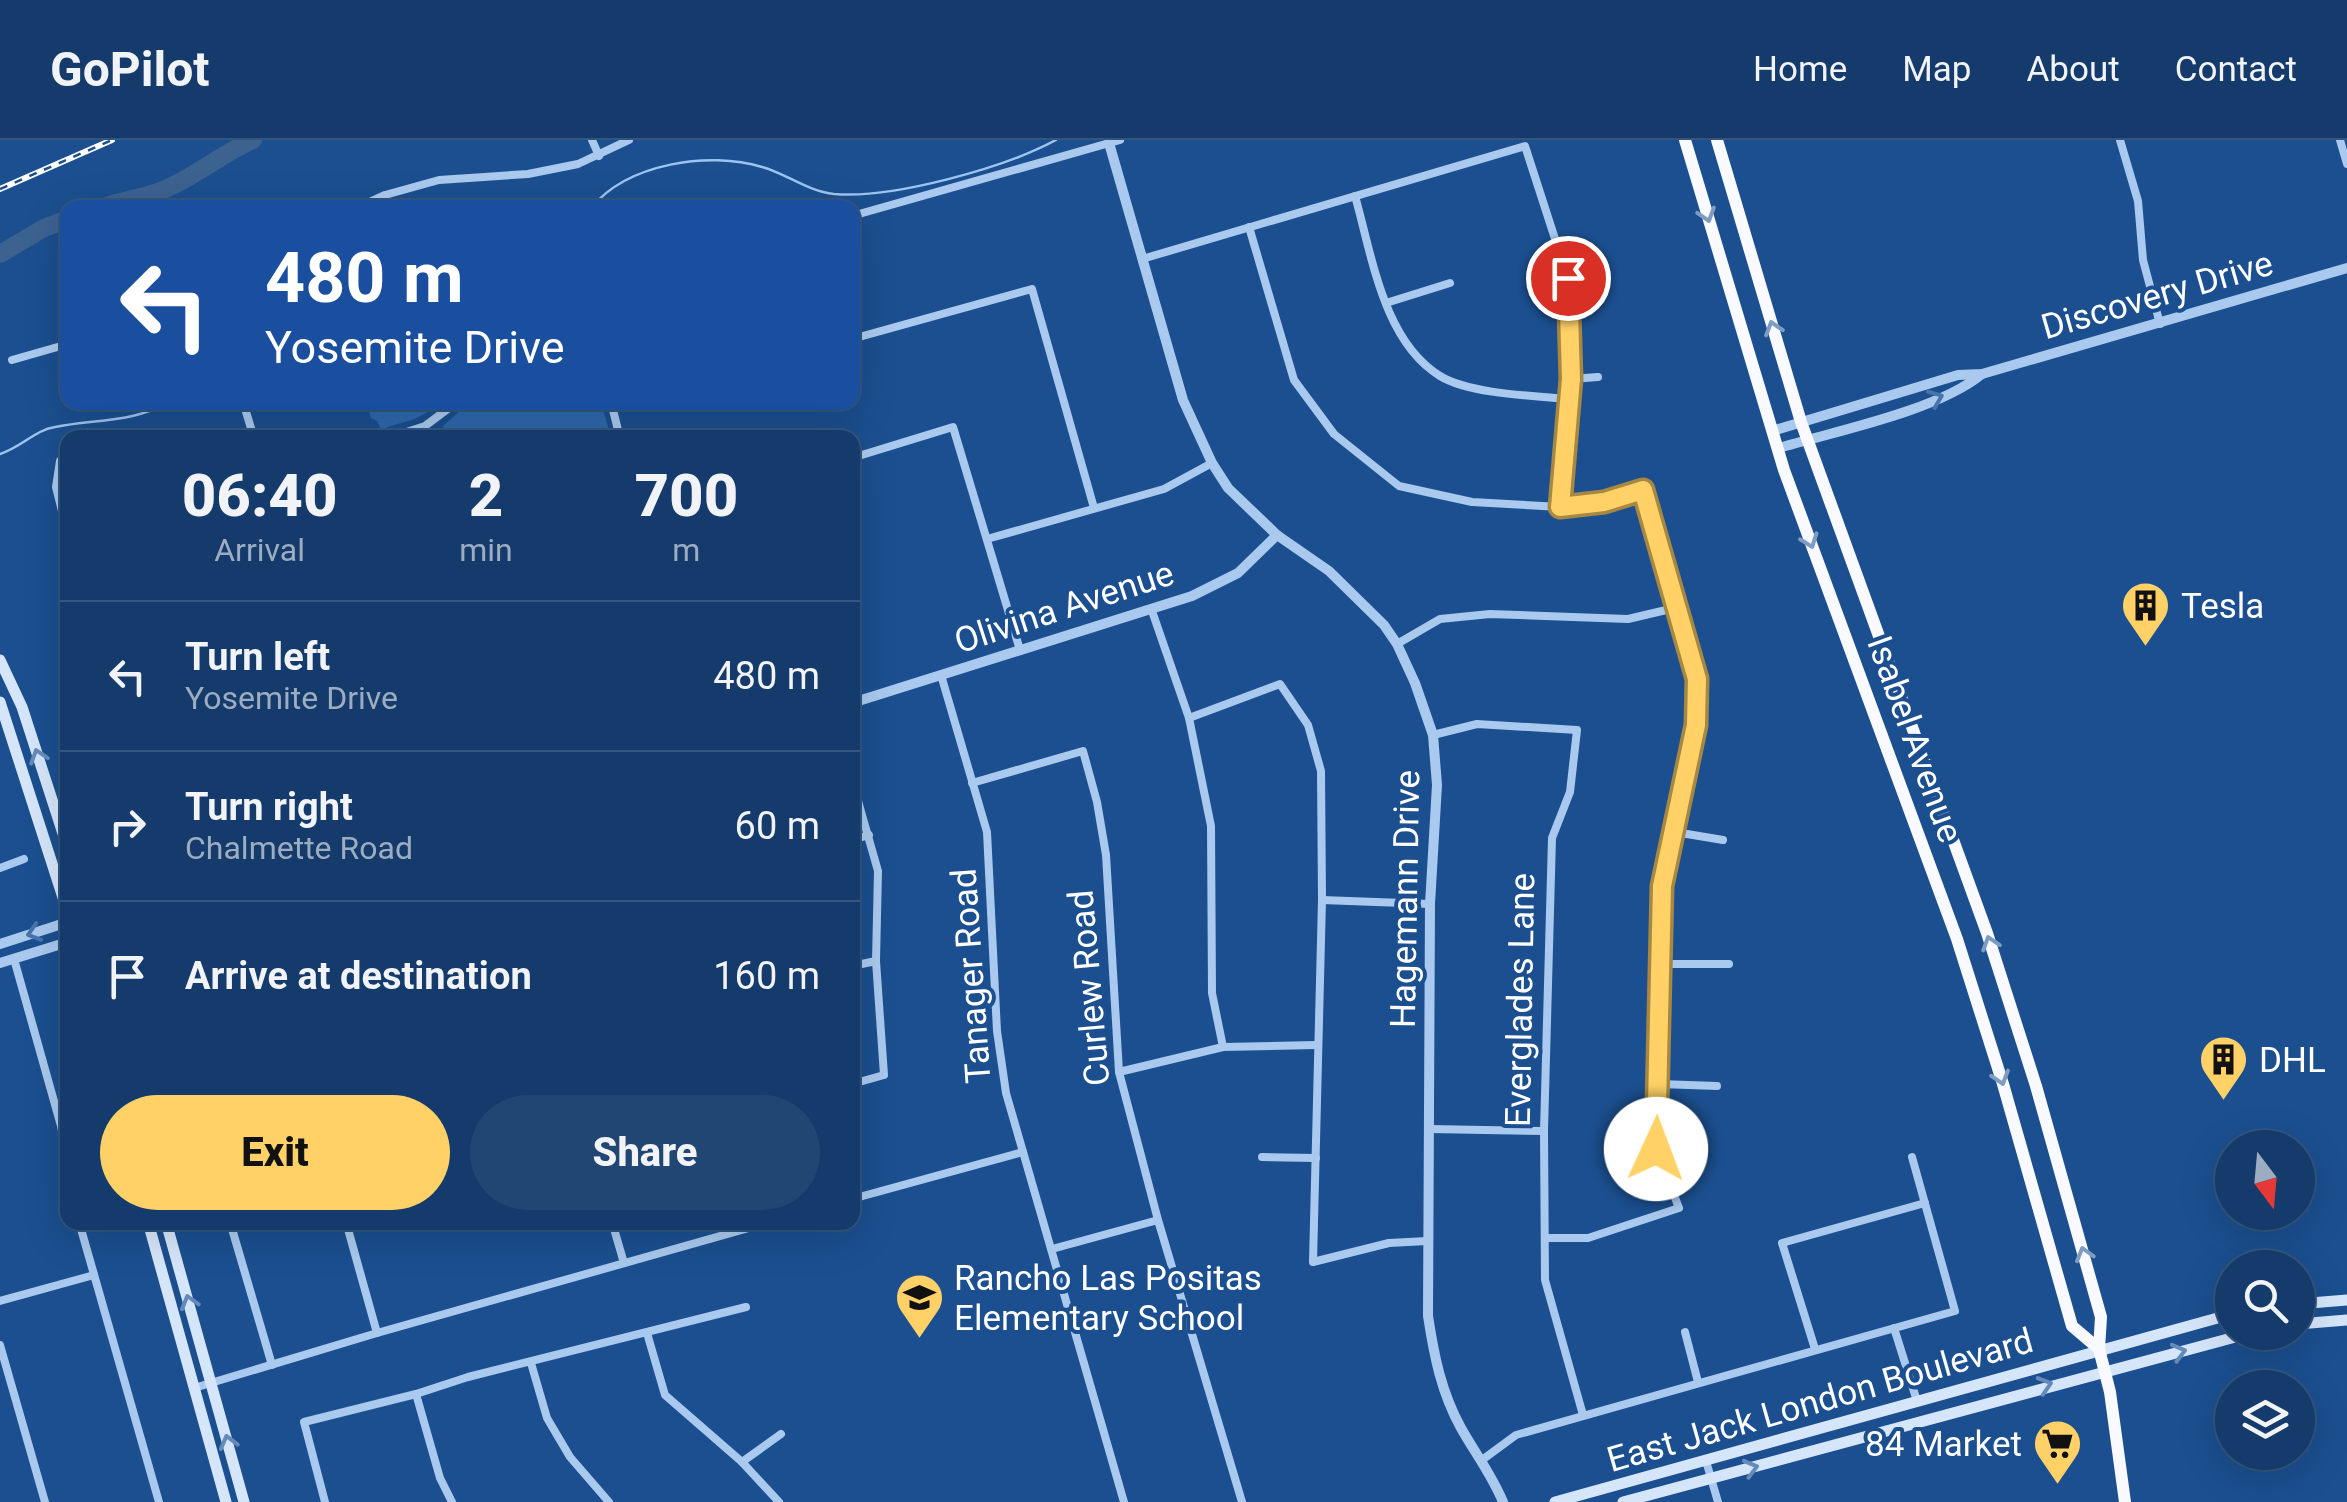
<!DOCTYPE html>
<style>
:root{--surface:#143b6b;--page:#214673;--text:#f1f3f6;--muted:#9dadc1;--line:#33557e;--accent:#ffd166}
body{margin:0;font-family:Roboto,sans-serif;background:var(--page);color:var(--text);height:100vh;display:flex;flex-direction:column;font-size:38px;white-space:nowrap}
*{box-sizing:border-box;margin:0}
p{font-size:32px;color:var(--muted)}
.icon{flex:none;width:55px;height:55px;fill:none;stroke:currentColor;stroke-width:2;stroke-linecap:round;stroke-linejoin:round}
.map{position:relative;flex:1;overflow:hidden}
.side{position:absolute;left:60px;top:290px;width:800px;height:800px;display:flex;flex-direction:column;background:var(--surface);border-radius:20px;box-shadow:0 10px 40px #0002,0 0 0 2px var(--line)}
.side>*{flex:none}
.guide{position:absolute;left:60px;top:60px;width:800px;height:210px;border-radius:20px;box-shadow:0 10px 40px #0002,0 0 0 2px var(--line);background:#1a4fa0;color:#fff;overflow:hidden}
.needle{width:65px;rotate:164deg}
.buttons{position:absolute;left:2215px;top:990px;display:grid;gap:20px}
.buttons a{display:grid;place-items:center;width:100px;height:100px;border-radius:50%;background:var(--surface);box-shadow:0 10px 40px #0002,0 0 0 2px var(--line);font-size:50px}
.pin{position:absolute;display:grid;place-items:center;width:85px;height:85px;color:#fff;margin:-42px;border:5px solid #fff;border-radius:50%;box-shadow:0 2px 10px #0007}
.me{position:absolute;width:110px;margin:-55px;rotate:2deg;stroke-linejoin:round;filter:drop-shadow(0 0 8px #0008)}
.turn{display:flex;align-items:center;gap:35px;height:210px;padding:0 40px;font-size:45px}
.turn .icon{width:130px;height:130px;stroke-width:2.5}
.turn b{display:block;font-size:70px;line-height:85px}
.eta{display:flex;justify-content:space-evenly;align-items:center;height:170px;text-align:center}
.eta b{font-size:60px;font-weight:800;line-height:70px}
.cta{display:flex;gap:20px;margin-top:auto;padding:20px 40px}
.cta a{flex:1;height:115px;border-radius:60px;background:var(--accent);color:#111;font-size:40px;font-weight:800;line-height:115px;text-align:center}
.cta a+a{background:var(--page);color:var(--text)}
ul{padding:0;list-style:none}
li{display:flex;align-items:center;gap:30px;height:150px;padding:0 40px;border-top:2px solid var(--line)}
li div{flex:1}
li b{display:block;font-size:38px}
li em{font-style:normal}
header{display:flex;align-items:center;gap:60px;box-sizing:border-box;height:140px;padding:0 50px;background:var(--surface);border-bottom:2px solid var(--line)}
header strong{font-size:48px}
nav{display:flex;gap:55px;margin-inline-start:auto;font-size:35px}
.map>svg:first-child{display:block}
.green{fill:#2e69ad}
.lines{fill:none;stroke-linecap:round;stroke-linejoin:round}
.stream{stroke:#9cc4f0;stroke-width:2.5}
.river{stroke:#3c6290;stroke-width:18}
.minor{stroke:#a9c9ee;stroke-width:8}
.tertiary{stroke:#a9c9ee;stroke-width:10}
.secondary{stroke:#d6e6fa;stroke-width:11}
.trunk{stroke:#f8faff;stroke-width:12}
.rail-casing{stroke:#fff;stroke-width:6}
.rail{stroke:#1b4f8f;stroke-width:2.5;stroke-dasharray:8;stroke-linecap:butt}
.oneway{stroke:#7e9cc1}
.oneway2{stroke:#4674ac}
.oneway3{stroke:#668bba}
.route-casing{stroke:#a68842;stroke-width:25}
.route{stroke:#ffd166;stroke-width:18}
.labels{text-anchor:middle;stroke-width:8;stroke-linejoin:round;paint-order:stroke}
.street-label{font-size:35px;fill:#fff;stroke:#1b4f8f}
.poi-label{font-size:35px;fill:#fff;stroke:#1b4f8f;text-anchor:start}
</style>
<header>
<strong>GoPilot</strong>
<nav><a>Home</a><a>Map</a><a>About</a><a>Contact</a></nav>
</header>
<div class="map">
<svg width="2347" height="1362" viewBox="0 0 2347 1362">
<rect width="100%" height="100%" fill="#1b4f8f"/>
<!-- green -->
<g class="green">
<path d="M366,263V262L444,263L415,279L381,289L377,281L371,278Z"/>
<path d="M469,263H601L611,297H447L443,286Z"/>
</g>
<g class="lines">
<!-- stream -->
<g class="stream">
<path d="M591,68C628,23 709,11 762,27C787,34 807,51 834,54C892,59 1004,28 1056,0"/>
<path d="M0,314C22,307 35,290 55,287C95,279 132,283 170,262"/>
</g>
<!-- river -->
<g class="river">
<path d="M101,68C121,60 143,58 163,50C195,37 221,14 253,0"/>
<path d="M0,114L44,88L68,79"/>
</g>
<!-- minor -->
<g class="minor">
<path d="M592,0L599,16"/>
<path d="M2120,0L2138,61L2143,120L2160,184"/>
<path d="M2340,0L2347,24"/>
<path d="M1355,56C1372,115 1383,201 1440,236C1469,254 1535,256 1570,259"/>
<path d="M357,68L385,55L439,40L528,34L578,24L629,0"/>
<path d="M852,76L1120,0"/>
<path d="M1249,87L1294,240L1334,294L1399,346L1472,362L1561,367L1605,362L1643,350L1679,467L1697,539L1696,585L1662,746L1656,1009L1679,1068L1588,1098H1545"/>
<path d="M1142,119L1525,6L1568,139L1571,239L1561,367"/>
<path d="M1386,163L1450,143"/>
<path d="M852,199L1032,149L1094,368"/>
<path d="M12,220L68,204"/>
<path d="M1571,239L1598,237"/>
<path d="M243,262L254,298"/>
<path d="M611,262L620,298"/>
<path d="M612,267L627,262"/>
<path d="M388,298L425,286L457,262"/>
<path d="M852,318L953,287L1020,510"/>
<path d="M60,321L56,347L67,391"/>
<path d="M987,399L1164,349L1212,323"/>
<path d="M1152,471L1189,578L1211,686L1212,853L1223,907"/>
<path d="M1397,504L1440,479L1490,474L1628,479L1679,467"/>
<path d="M941,535L987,692L997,891L1006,953L1124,1362"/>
<path d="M1189,578L1280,544L1308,585L1321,631L1322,760L1313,1122L1389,1103L1427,1101"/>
<path d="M1433,595L1477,584L1577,590L1570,652L1552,698L1544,991L1545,1140L1583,1275"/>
<path d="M852,640L878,731L876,821L884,935L852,944"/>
<path d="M972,643L1083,611L1097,662L1106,715L1119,932L1158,1080L1242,1362"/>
<path d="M1675,692L1723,700"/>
<path d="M852,700L869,695"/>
<path d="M0,728L24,719"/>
<path d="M1322,760L1430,764"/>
<path d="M14,819L61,986L68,1021"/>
<path d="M1662,824H1729"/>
<path d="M852,826L876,821"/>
<path d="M1119,932L1223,907L1316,905"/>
<path d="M1659,944L1717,946"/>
<path d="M1430,989L1544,991"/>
<path d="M1262,1017L1316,1018"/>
<path d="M852,1059L1023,1012"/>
<path d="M79,1082L159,1362"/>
<path d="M230,1082L272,1225"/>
<path d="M346,1082L377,1193"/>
<path d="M612,1082L624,1123"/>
<path d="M1052,1109L1158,1080"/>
<path d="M0,1161L94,1135"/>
<path d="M1894,1188L1917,1261"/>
<path d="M1685,1192L1698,1242"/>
<path d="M647,1193L665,1255L742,1322L779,1362"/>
<path d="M0,1205L45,1362"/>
<path d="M1815,1209L1782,1103L1925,1063"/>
<path d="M531,1223L547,1278L570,1317L609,1362"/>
<path d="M194,1248L377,1193L770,1082"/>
<path d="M416,1254L440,1338L452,1362"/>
<path d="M1482,1320L1516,1295L1955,1171L1912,1017"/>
<path d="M1706,1321L1718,1362"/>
<path d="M742,1322L781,1294"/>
<path d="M325,1362L304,1282L416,1254L468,1237L746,1167"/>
</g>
<!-- tertiary -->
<g class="tertiary">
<path d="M1109,3L1183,260L1212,323L1228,348L1277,395L1329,431L1384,485L1397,504L1415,543L1433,595L1437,645L1430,764L1428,1176C1434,1215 1441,1252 1461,1288C1475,1313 1492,1335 1503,1362"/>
<path d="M1772,291L1958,235L1982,234L2347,128"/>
<path d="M1779,308C1836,291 1937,271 1982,234"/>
<path d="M852,563L1192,456L1238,433L1277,395"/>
<path d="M0,804L68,782"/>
<path d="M0,823L68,802"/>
</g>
<!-- secondary -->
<g class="secondary">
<path d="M0,520L22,567L68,709"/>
<path d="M0,562L68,773"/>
<path d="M148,1082L226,1362"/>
<path d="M166,1082L244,1362"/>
<path d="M2298,1164L2347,1160"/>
<path d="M2298,1184L2347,1180"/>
<path d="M1555,1362L2232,1174"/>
<path d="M1623,1362C1833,1305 2043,1247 2254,1192"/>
</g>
<!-- trunk -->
<g class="trunk">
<path d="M1685,0L1784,330L1957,799L2003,944L2072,1186L2099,1209"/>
<path d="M1717,0L1801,282L1987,793L2036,946L2101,1177L2099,1209L2110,1252L2125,1362"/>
</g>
<defs>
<path id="rail" d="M0,49L112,0"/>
</defs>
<!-- rail casing -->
<use href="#rail" class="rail-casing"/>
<!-- rail -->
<use href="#rail" class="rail"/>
</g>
<!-- one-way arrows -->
<defs><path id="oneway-chevron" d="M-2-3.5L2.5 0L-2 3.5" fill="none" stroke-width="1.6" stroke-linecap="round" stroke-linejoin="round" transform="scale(2.5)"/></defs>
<g class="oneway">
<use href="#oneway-chevron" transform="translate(1707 75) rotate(73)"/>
<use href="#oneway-chevron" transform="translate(1773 188) rotate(-107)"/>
<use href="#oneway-chevron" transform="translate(1810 401) rotate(70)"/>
<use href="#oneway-chevron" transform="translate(1990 803) rotate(-108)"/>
<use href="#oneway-chevron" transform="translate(2001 938) rotate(73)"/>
<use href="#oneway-chevron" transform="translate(2084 1114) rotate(-106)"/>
</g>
<g class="oneway2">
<use href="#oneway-chevron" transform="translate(1936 258) rotate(-22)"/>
<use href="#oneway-chevron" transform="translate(34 793) rotate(163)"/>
</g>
<g class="oneway3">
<use href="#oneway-chevron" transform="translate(38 616) rotate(-108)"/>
<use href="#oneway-chevron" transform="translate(189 1162) rotate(-106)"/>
<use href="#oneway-chevron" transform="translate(2179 1212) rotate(-15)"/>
<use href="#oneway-chevron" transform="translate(2045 1245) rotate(-17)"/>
<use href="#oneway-chevron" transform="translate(228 1302) rotate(-105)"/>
<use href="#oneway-chevron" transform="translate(1751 1328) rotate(-15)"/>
</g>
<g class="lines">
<defs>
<path id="route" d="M1568,138L1571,239L1560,367L1604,362L1643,350L1697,539L1696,585L1662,746L1656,1009"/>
</defs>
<!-- route casing -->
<use href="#route" class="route-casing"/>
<!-- route -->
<use href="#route" class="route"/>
</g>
<!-- icons -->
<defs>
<symbol id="building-pin" viewBox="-11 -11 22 30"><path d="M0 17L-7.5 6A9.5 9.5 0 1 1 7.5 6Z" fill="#ffd166" stroke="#1b4f8f"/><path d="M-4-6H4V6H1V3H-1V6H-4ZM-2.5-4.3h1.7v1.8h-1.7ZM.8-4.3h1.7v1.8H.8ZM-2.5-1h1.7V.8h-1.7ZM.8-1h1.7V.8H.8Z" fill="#111"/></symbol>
<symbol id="school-pin" viewBox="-11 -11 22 30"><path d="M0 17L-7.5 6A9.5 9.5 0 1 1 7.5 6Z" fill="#ffd166" stroke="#1b4f8f"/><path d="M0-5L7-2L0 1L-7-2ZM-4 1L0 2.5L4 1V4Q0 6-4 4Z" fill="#111"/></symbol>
<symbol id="supermarket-pin" viewBox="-11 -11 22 30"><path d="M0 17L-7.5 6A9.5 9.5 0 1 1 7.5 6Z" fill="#ffd166" stroke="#1b4f8f"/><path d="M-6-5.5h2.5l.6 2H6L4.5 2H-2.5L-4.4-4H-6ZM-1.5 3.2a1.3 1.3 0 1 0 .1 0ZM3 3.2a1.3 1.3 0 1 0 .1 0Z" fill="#111"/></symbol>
</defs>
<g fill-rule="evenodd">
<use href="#building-pin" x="2118" y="438" width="55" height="75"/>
<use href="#building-pin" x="2196" y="892" width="55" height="75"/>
<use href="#school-pin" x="892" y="1130" width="55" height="75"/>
<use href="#supermarket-pin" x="2030" y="1276" width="55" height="75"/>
</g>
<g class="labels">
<!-- street labels -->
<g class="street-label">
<text transform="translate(2157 155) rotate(-16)" y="12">Discovery Drive</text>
<text transform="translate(1064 467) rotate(-18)" y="12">Olivina Avenue</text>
<text transform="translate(1915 599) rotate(70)" y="12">Isabel Avenue</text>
<text transform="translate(1405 759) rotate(-89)" y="12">Hagemann Drive</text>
<text transform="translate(971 836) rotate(-94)" y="12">Tanager Road</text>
<text transform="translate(1089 848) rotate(-95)" y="12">Curlew Road</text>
<text transform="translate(1520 860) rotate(-89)" y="12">Everglades Lane</text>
<text transform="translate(1820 1260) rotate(-16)" y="12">East Jack London Boulevard</text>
</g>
<!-- poi labels -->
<g class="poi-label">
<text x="2181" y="478">Tesla</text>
<text x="2259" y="932">DHL</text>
<text x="954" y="1150">Rancho Las Positas<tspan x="954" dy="40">Elementary School</tspan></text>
<text x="2022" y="1316" text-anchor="end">84 Market</text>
</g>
</g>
</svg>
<div class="buttons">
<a><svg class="needle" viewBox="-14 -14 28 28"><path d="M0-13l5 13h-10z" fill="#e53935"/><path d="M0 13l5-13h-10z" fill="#9dadc1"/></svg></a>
<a><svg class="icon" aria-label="search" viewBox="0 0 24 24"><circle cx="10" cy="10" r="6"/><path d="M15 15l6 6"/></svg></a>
<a><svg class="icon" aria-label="layers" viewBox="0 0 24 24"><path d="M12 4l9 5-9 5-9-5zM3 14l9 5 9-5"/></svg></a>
</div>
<div class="pin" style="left:1568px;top:138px;background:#d93025"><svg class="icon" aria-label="arrive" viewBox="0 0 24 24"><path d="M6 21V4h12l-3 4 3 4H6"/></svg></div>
<svg class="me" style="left:1656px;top:1009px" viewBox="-20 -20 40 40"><circle r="19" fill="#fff"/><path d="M0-13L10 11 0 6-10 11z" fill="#ffd166"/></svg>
<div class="guide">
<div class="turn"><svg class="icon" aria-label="left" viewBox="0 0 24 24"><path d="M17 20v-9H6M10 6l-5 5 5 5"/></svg><div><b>480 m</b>Yosemite Drive</div></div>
</div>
<section class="side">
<div class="eta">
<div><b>06:40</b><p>Arrival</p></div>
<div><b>2</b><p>min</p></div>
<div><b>700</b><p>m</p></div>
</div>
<ul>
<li><svg class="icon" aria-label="left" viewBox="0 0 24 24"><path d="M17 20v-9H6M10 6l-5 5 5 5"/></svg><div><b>Turn left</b><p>Yosemite Drive</p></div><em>480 m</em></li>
<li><svg class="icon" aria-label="right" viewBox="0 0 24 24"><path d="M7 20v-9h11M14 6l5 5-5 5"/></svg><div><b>Turn right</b><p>Chalmette Road</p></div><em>60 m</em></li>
<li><svg class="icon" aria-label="arrive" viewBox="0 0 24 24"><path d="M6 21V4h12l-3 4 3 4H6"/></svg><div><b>Arrive at destination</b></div><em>160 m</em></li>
</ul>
<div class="cta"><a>Exit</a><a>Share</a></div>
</section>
</div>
